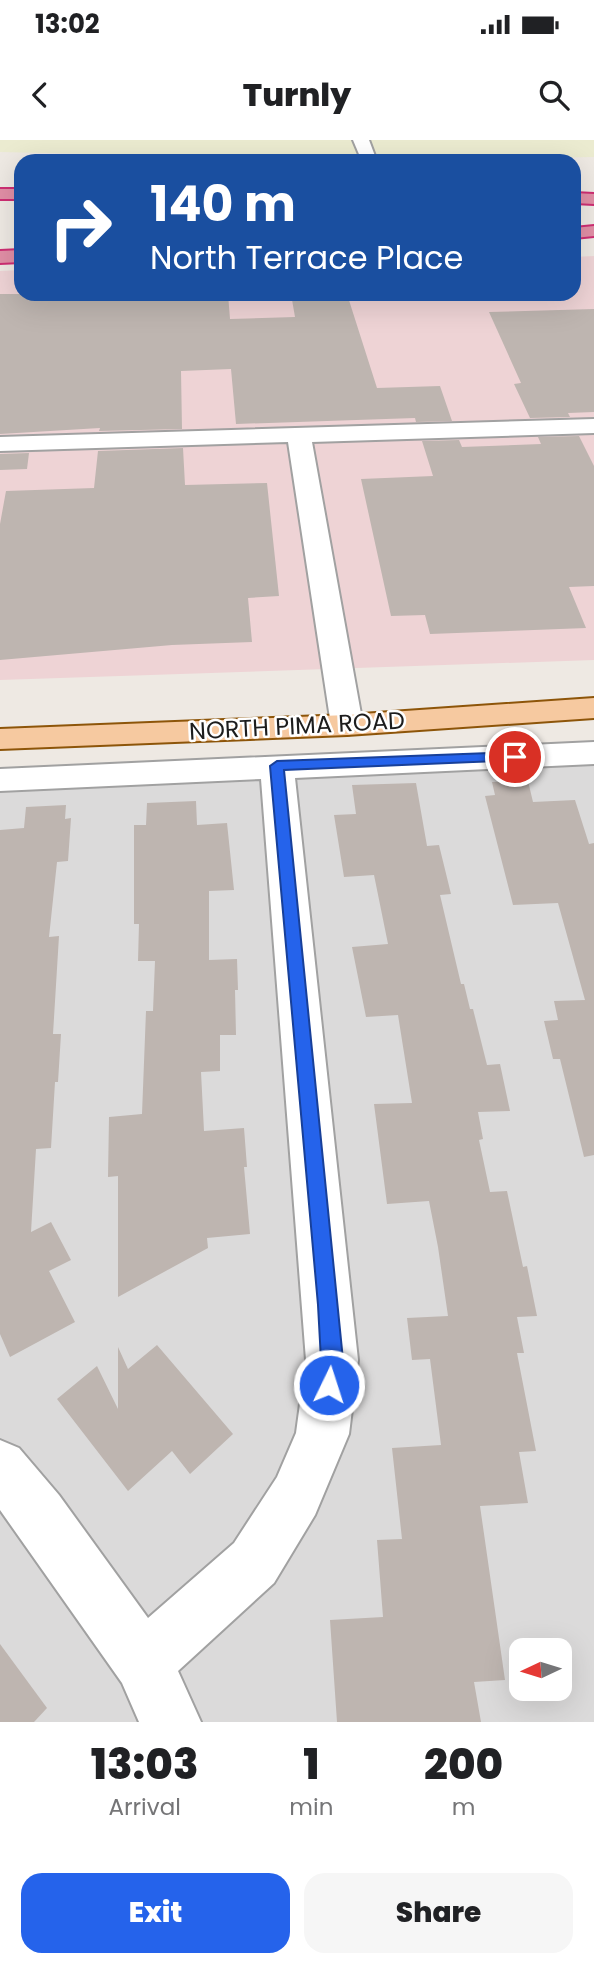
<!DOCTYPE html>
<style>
:root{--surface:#fff;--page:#f6f6f6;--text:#202124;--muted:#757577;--accent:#2563eb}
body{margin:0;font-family:Poppins,sans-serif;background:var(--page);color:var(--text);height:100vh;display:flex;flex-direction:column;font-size:26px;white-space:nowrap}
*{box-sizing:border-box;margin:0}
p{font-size:23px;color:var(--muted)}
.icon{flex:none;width:38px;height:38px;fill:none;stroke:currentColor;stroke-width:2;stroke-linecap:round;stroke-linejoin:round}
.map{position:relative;height:1582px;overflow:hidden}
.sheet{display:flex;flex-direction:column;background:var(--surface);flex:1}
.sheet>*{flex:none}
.guide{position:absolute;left:14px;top:14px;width:567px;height:147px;border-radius:21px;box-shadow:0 7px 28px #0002;background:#1a4fa0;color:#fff;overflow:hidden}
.needle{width:46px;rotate:266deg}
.tools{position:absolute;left:509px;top:1498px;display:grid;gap:14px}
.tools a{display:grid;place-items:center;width:63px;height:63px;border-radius:14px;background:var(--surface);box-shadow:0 7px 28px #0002;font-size:35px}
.pin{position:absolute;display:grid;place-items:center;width:60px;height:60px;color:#fff;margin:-30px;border:4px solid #fff;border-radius:50%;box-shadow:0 2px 7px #0007}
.me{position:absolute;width:77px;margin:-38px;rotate:4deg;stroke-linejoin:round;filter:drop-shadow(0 0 5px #0008)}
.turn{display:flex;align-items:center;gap:24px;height:147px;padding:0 21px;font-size:32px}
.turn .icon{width:91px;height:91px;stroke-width:2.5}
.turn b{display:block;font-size:49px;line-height:60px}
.eta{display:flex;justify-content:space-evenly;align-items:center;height:119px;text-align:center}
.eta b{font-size:42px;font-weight:800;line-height:49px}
.cta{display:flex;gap:14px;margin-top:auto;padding:14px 21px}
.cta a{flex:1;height:80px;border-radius:21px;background:var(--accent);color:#fff;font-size:28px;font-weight:800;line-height:80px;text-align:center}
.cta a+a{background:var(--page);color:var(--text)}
.status{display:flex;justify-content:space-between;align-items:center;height:49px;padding:0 35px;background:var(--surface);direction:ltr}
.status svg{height:19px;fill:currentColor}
header{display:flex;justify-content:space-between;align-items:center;height:91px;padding:0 21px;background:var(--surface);font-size:32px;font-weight:800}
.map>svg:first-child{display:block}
.residential{fill:#dbdada;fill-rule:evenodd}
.commercial{fill:#eed3d5}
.farmland{fill:#ebebd0}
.building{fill:#beb5b0}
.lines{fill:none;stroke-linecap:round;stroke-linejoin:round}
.minor-casing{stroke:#a1a1a1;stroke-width:4}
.major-casing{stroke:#8d5509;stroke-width:4}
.highway-casing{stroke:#ce2e73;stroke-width:4}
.minor{fill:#fff;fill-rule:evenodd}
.major{fill:#f6c9a0;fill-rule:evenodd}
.highway{fill:#e18fa6;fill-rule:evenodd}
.route{fill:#2563eb;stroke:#184099;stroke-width:2}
.labels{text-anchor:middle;stroke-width:5;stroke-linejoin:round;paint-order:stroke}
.street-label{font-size:24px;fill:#1d1d1d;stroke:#fff}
</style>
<div class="status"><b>13:02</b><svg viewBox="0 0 49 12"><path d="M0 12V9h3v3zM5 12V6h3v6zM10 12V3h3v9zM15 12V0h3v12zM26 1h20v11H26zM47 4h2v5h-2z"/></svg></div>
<header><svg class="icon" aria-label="back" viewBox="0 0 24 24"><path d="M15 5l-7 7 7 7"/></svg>Turnly<svg class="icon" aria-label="search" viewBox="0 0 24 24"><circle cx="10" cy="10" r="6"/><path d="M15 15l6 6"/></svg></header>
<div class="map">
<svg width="594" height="1582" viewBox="0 0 594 1582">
<rect width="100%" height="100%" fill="#eee9e3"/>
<!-- residential -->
<path class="residential" d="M594,624V1582H0V649ZM522,1510H560V1549H522Z"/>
<!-- commercial -->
<path class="commercial" d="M594,116V520L0,540V131L21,130V154H574V117Z"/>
<!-- farmland -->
<g class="farmland">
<path d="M0,0H356L364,20L0,12Z"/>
<path d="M363,0H594V17L371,21Z"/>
</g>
<!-- building -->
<g class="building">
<path d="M0,154H228L230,179L295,177L291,154H347L377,248L440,246L452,281L416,282L415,278L236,284L231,229L181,231L182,289L99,291L100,288L0,294Z"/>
<path d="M594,169V272L568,273L570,277L530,278L514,244L521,243L489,172Z"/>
<path d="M579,296L594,326V446L569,447L586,488L430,494L425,475L391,476L361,339L433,336L422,301L459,300L462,307L541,304L538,297Z"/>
<path d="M183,308L185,345L267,343L279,456L248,458L252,502L172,505L0,520V384L6,351L94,348L98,311Z"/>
<path d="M29,313L27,329L0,330V314Z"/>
<path d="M528,641L533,662L575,660L589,704L594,703V1015L584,1017L560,919H553L544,881L558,880L554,861L585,860L558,763L513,765L485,656L495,655L492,642Z"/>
<path d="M416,643L427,706L439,705L451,754L440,755L461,844H464L470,869H473L487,925L500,924L510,971L478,972L483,999L479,1000L490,1052L507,1051L523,1127L527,1126L537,1176L517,1177L524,1213H517L536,1311L519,1312L528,1363L480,1366L505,1540L474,1542L481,1582H337L330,1480L383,1477L377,1400L402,1399L392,1308L441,1305L430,1219L412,1220L407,1178L448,1176L438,1107L429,1061L387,1064L374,964L412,963L398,875L366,877L352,807L388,804L374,735L344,737L334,675L356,674L352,645Z"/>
<path d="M196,661L197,685L227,683L234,750L209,751V820L237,819L238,850H235L236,895H220V931L201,932L204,991L244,988L247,1027H244L250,1094L207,1098L208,1108L118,1157V1036L108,1037L109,977L142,974L146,871H153L155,821H138L139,784H134V685H146L147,663Z"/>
<path d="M66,665L65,679L71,678L68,721L57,722L49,797L59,796L53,894H61L58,942H55L51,1008L36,1009L31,1092L51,1082L71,1120L49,1131L75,1182L10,1217L0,1194V690L24,688L26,667Z"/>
<path d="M157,1205L233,1294L190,1334L172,1311L128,1351L57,1259L97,1226L118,1269V1207L128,1229Z"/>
<path d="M0,1504L47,1568L34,1582H0Z"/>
</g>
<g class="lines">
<defs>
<g id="minor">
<path d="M353,0H369L375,16L373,19H361Z"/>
<path d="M594,279V293L312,302L363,585L358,592L347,595L336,592L331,585L288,302L0,311V297Z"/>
<path d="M594,602V624L295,638L358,1220L349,1294L315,1375L274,1443L178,1531L201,1582H139L122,1543L0,1370V1300L19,1308L59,1355L148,1478L234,1403L277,1337L296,1293L306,1220L261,639L0,651V629Z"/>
</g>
<path id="major" d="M594,558V578L347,595L0,609V589L347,575Z"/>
<g id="highway">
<rect x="0" y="49" width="21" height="10"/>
<path d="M574,53L594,54V64L574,63Z"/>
<path d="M594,86V96L574,98V88Z"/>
<path d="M21,110V122L0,123V111Z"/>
</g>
</defs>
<!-- minor casing -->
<use href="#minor" class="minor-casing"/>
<!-- major casing -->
<use href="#major" class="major-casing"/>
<!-- highway casing -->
<use href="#highway" class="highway-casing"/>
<!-- minor -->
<use href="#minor" class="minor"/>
<!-- major -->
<use href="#major" class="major"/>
<!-- highway -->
<use href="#highway" class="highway"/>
</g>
<!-- route -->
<path class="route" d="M515,612L520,613V620L284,630L343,1220L336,1252L329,1256L321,1252L318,1245L321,1220L318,1165L270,626L277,621Z"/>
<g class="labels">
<!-- street labels -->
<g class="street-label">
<text transform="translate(297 586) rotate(-3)" y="8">NORTH PIMA ROAD</text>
</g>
</g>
</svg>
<div class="tools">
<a><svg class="needle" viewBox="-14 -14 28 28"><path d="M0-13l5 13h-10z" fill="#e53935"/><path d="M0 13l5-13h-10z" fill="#757577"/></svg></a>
</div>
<div class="pin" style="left:515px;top:617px;background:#d93025"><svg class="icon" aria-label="arrive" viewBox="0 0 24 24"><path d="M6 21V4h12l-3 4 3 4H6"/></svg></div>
<svg class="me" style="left:329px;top:1245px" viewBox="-20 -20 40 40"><circle r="17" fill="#2563eb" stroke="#fff" stroke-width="3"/><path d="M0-11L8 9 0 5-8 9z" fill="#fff"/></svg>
<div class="guide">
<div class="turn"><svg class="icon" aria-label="right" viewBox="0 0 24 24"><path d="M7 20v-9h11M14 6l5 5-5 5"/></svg><div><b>140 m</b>North Terrace Place</div></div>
</div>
</div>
<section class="sheet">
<div class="eta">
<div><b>13:03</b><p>Arrival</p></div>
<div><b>1</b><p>min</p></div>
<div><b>200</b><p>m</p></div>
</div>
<div class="cta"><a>Exit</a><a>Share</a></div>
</section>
